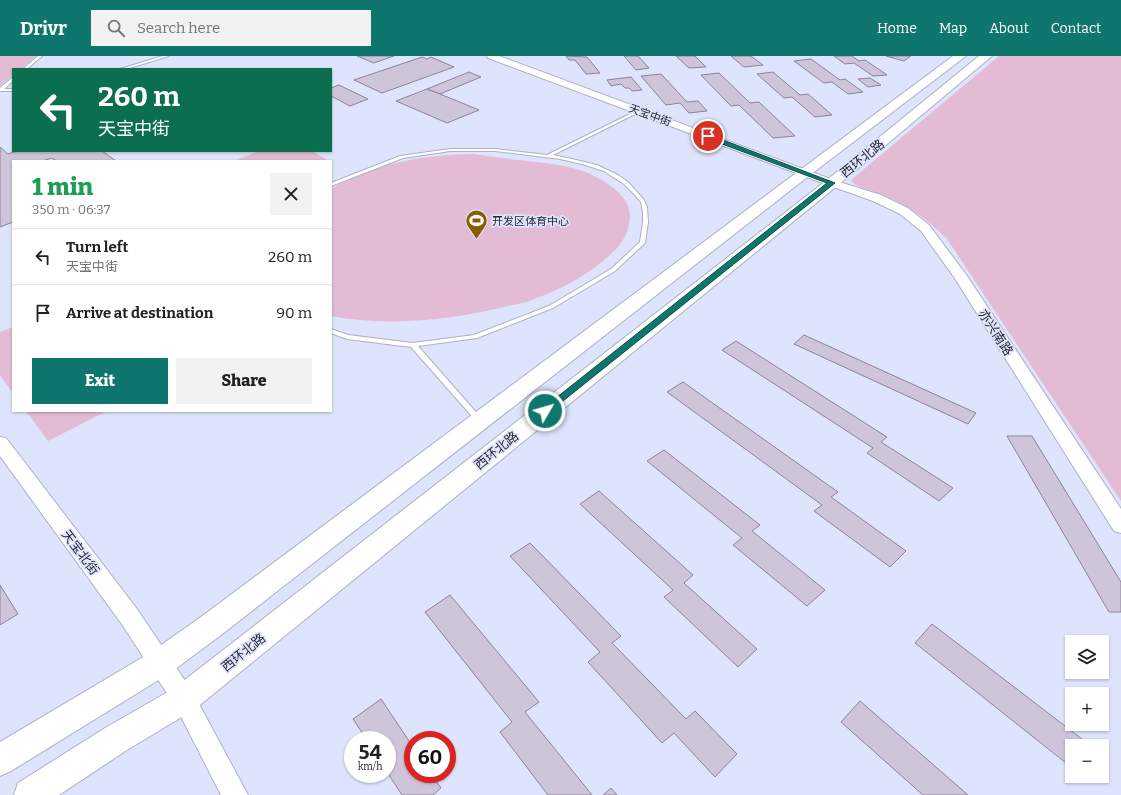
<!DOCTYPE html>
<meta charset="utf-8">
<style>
:root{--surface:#fff;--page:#f2f2f2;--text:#202124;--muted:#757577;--line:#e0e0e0;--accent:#0f766e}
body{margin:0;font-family:Bitter,"Noto Sans SC",serif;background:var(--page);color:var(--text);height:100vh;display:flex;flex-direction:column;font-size:15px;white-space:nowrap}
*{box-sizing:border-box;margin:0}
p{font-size:13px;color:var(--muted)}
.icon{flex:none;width:22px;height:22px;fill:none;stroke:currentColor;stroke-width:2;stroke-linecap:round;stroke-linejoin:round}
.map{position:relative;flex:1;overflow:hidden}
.sheet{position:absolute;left:12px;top:104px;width:320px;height:252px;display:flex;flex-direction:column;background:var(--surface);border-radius:0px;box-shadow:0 1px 3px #0004}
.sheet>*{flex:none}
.top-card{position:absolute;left:12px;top:12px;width:320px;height:84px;border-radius:0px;box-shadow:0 1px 3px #0004;background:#0b6e4f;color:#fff;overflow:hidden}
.tools{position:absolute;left:1065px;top:579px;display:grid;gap:8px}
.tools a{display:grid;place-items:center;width:44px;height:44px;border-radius:0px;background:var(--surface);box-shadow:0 1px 3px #0004;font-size:20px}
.speed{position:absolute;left:344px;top:675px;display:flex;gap:8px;font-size:20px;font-weight:700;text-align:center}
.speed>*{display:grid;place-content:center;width:52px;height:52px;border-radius:50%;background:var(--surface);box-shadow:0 1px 3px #0004;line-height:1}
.speed small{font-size:10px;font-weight:400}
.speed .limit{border:6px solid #d22;background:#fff;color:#111}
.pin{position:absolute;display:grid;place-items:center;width:34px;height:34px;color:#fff;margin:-17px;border:2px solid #fff;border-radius:50%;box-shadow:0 1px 4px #0007}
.me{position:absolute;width:44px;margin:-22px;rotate:52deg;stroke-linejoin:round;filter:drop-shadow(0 0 3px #0008)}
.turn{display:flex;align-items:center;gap:14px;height:84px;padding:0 20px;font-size:18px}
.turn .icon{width:52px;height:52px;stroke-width:2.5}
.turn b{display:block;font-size:28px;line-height:34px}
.round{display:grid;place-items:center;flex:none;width:42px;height:42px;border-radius:0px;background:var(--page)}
.head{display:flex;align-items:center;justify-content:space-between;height:68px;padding:0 20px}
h1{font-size:24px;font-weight:800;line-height:30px;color:#1e9e55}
.cta{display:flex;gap:8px;margin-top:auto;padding:8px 20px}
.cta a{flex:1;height:46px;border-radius:0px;background:var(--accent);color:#fff;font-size:16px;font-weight:800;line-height:46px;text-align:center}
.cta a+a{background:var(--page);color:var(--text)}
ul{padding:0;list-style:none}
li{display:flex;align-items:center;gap:12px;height:56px;padding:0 20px;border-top:1px solid var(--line)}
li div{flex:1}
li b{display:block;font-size:15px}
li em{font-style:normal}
header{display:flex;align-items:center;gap:24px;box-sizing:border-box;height:56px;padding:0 20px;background:var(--accent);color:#fff}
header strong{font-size:19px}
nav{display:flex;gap:22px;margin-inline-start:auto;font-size:14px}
.search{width:280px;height:36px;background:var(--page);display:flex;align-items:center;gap:10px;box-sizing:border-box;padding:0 14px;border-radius:0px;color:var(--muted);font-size:15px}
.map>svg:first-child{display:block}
.green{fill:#e3bbd5}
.building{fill:#cfc5db;stroke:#8d8398}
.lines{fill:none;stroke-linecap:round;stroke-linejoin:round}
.service-casing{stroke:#abb1c7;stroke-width:2}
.tertiary-casing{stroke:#abb1c7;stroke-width:2}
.primary-casing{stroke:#abb1c7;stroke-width:2}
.service{fill:#fff;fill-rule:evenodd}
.tertiary{fill:#fff;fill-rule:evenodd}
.primary{fill:#fff;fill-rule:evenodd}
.route{fill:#0f766e;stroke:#0a4d48}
.labels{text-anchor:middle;stroke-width:3.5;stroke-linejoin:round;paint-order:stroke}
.far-street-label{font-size:11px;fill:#272932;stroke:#dde4fb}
.far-poi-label{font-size:11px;fill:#272932;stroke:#dde4fb;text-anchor:start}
.street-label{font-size:13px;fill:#272932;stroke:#dde4fb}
</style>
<header>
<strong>Drivr</strong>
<div class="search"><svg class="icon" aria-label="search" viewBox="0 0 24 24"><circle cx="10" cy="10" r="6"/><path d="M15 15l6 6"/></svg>Search here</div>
<nav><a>Home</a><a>Map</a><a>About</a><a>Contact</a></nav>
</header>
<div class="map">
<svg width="1121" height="739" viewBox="0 0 1121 739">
<rect width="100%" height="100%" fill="#dde4fb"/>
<!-- green -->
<g class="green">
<path d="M0,0H36L21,13H13V19L0,30Z"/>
<path d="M999,0H1121V445L947,183C927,163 905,147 878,137C869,134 857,132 851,124Z"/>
<path d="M259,95H312L329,105H233Z"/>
<path d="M473,98C488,100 502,102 518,104C542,107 566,108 588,117C601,123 617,132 625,144C635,159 628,181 616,193C594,216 563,233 534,243C526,247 517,248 508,250C452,264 388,271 331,260V133C375,107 423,99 473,98Z"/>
<path d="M13,271V337L0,319V276Z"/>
<path d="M26,355H107L48,385Z"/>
</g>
<!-- building -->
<g class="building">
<path d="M357,0H394L374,7Z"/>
<path d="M566,0L587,1L600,17L586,18L575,4H569Z"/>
<path d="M624,0H638L649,12L636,14Z"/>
<path d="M676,0H695L706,11L689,12Z"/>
<path d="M731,0H751L763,9L744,11Z"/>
<path d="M834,0H852L859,5L865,4L887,19L873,20L854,7L845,8Z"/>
<path d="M886,0H911L904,5Z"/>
<path d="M422,1L427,3L431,1L454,11L382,37L354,24Z"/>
<path d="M811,3L840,24L845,23L863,36L848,38L832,26L824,27L794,5Z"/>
<path d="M469,16L481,21L440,38L427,33Z"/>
<path d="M773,16L800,39L808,38L832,59L815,61L792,41L784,42L757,18Z"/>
<path d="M719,17L750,47L759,46L795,80L773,82L739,49L731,50L701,19Z"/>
<path d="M661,18L687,46L698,45L707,55L689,57L680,47L666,49L641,20Z"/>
<path d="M631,21L642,34L632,35L629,32H625L621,28L611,30L607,24Z"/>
<path d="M870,22L881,29L868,31L858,23Z"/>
<path d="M339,29L368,43L350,50L331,40V32Z"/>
<path d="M427,33L440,38L479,54L447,67L396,45Z"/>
<path d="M0,91L8,98L17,95H102L116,105H57L52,102L42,105H13V166L0,171Z"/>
<path d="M804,279L976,357L968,368L794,288Z"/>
<path d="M736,285L887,381L881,386L953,432L939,445L867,397L873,392L722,294Z"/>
<path d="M683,326L838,436L831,441L906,495L890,511L814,455L822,449L667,336Z"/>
<path d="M1007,380H1032L1121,526V556H1109Z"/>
<path d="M664,394L760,469L752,475L825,534L807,550L733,489L742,482L647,405Z"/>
<path d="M599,435L693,519L684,527L757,593L738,611L664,541L673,534L580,448Z"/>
<path d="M530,487L621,580L612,587L686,663L695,655L737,698L715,721L674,677L662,687L588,606L600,596L510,500Z"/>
<path d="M0,529L18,558L0,569Z"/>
<path d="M450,539L539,646L525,656L592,739H548L500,676L512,666L425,556Z"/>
<path d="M932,568L1082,683L1078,690H1072V698L1066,707L915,587Z"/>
<path d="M381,643L413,691V718H431L441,732L433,739H402L387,716V684H367L353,663Z"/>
<path d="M860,645L968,739H923L841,666Z"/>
<path d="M611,732L617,739H603Z"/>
</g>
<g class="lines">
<defs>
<g id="service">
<path d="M38,0H42L27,13H23Z"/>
<path d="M163,0H169L126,13H120Z"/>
<path d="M12,22H13V25L4,33H13V35H0V32Z"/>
<path d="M638,54L641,55L553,99L572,103L597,109L618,119L628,126L644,144L647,151L648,166L645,187L615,215L553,252L477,282L418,290L481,362L482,364L481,366H477L411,291L347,283L331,277V273L348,279L413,287L474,279L549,250L611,213L640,186L643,166V156L641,146L633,137L624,128L604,115L582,108L560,103L495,95H450L403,102L331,130V127L400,100L450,93H495L547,99Z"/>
</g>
<g id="tertiary">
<path d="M487,0H499L836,125L881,139L908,152L929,169L967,220L1121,453V477L1114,475L954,221L921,175L900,158L873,145L828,129L488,2Z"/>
<path d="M0,381L6,382L137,553L192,635L248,739H221L176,651L121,567L0,400Z"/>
</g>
<g id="primary">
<path d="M953,0H966L810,119L225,576L170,617L11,715L0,720V686L150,597L205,558Z"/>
<path d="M979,0H992L837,130L195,653L127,694L59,739H14L18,727L105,672L173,633L827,124Z"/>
</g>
</defs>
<!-- service casing -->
<use href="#service" class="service-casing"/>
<!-- tertiary casing -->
<use href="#tertiary" class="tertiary-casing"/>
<!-- primary casing -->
<use href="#primary" class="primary-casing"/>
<!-- service -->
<use href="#service" class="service"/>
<!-- tertiary -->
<use href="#tertiary" class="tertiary"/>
<!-- primary -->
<use href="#primary" class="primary"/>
</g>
<!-- route -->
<path class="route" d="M706,79H710L835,127L548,357H542L541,355L542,353L827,127L706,82Z"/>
<!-- icons -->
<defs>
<symbol id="stadium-pin" viewBox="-11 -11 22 30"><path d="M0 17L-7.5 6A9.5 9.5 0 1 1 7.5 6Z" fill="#895d00" stroke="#dde4fb"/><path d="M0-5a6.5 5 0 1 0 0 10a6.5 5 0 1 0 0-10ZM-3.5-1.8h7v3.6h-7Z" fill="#fff"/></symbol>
</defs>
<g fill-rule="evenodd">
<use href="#stadium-pin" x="464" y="152" width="25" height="34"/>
</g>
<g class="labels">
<!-- far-street labels -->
<g class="far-street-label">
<text transform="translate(650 59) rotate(20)" y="4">天宝中街</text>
</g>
<!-- far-poi labels -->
<g class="far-poi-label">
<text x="492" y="169">开发区体育中心</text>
</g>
<!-- street labels -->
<g class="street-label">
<text transform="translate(862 102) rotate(-39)" y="5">西环北路</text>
<text transform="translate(996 276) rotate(57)" y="5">亦兴南路</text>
<text transform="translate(496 394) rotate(-39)" y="5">西环北路</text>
<text transform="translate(81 496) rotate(53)" y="5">天宝北街</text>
<text transform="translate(243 596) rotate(-39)" y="5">西环北路</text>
</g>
</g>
</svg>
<div class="tools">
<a><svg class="icon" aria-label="layers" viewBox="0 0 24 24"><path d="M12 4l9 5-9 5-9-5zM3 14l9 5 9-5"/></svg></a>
<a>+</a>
<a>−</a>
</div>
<div class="speed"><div>54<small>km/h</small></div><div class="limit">60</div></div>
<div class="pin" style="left:708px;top:80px;background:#d93025"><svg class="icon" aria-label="arrive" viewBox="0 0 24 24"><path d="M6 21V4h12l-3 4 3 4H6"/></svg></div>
<svg class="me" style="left:545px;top:355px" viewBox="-20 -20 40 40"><circle r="17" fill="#0f766e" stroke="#fff" stroke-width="3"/><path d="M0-11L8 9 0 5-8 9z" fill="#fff"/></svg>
<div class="top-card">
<div class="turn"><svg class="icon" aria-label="left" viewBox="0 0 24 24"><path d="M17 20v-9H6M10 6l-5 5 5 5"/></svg><div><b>260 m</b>天宝中街</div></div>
</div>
<section class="sheet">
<div class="head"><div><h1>1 min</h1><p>350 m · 06:37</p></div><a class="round"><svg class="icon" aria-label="close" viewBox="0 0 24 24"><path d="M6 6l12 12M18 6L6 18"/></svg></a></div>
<ul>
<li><svg class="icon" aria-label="left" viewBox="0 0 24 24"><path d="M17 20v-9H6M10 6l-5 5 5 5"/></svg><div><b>Turn left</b><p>天宝中街</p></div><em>260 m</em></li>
<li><svg class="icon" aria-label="arrive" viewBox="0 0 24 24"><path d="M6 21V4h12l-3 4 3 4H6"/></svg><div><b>Arrive at destination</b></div><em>90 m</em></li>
</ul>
<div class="cta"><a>Exit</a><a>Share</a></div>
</section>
</div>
